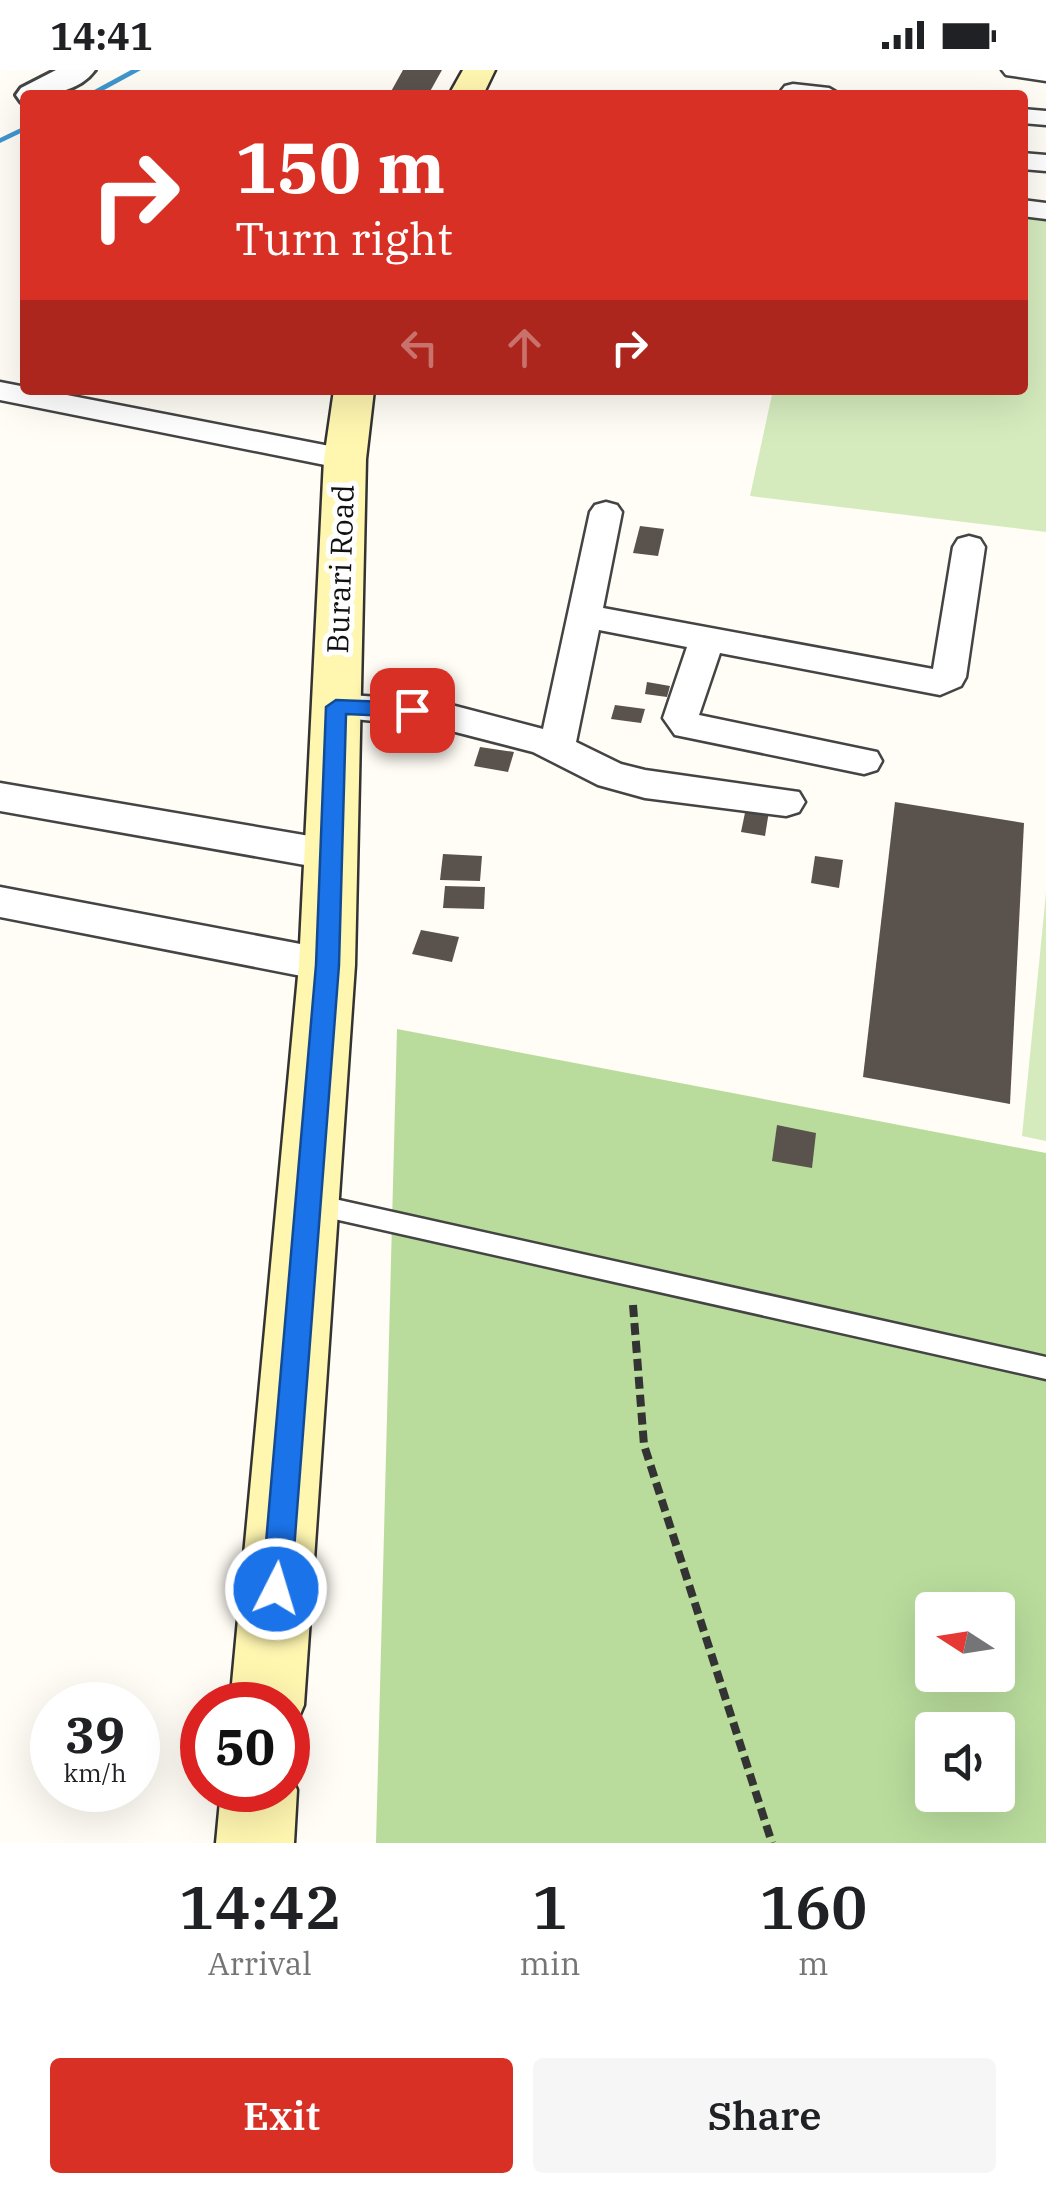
<!DOCTYPE html>
<style>
:root{--surface:#fff;--page:#f6f6f6;--text:#202124;--muted:#757577;--accent:#d93025}
body{margin:0;font-family:"IBM Plex Serif",serif;background:var(--page);color:var(--text);height:100vh;display:flex;flex-direction:column;font-size:38px;white-space:nowrap}
*{box-sizing:border-box;margin:0}
p{font-size:32px;color:var(--muted)}
.icon{flex:none;width:55px;height:55px;fill:none;stroke:currentColor;stroke-width:2;stroke-linecap:round;stroke-linejoin:round}
.map{position:relative;height:1773px;overflow:hidden}
.drawer{display:flex;flex-direction:column;background:var(--surface);flex:1}
.drawer>*{flex:none}
.hud{position:absolute;left:20px;top:20px;width:1008px;height:305px;border-radius:10px;box-shadow:0 10px 40px #0002;background:#d93025;color:#fff;overflow:hidden}
.needle{width:65px;rotate:282deg}
.controls{position:absolute;left:915px;top:1522px;display:grid;gap:20px}
.controls a{display:grid;place-items:center;width:100px;height:100px;border-radius:10px;background:var(--surface);box-shadow:0 10px 40px #0002;font-size:50px}
.speed{position:absolute;left:30px;top:1612px;display:flex;gap:20px;font-size:50px;font-weight:700;text-align:center}
.speed>*{display:grid;place-content:center;width:130px;height:130px;border-radius:50%;background:var(--surface);box-shadow:0 10px 40px #0002;line-height:1}
.speed small{font-size:25px;font-weight:400}
.speed .limit{border:15px solid #d22;background:#fff;color:#111}
.pin{position:absolute;display:grid;place-items:center;width:85px;height:85px;color:#fff;margin:-42px;border-radius:20px;box-shadow:0 5px 15px #0006}
.me{position:absolute;width:110px;margin:-55px;rotate:5deg;stroke-linejoin:round;filter:drop-shadow(0 0 8px #0008)}
.turn{display:flex;align-items:center;gap:35px;height:210px;padding:0 50px;font-size:45px}
.turn .icon{width:130px;height:130px;stroke-width:2.5}
.turn b{display:block;font-size:70px;line-height:85px}
.lanes{display:flex;align-items:center;height:95px;padding:0 50px;background:#0003;justify-content:center;gap:50px;direction:ltr}
.lanes .off{opacity:.35}
.eta{display:flex;justify-content:space-evenly;align-items:center;height:170px;text-align:center}
.eta b{font-size:60px;font-weight:600;line-height:70px}
.cta{display:flex;gap:20px;margin-top:auto;padding:20px 50px}
.cta a{flex:1;height:115px;border-radius:10px;background:var(--accent);color:#fff;font-size:40px;font-weight:600;line-height:115px;text-align:center}
.cta a+a{background:var(--page);color:var(--text)}
.status{display:flex;justify-content:space-between;align-items:center;height:70px;padding:0 50px;background:var(--surface);direction:ltr}
.status svg{height:28px;fill:currentColor}
.map>svg:first-child{display:block}
.green{fill:#d5ebbd}
.forest{fill:#b9dc9c;fill-rule:evenodd}
.lines{fill:none;stroke-linecap:round;stroke-linejoin:round}
.stream{fill:#3f96cf;fill-rule:evenodd}
.building{fill:#5a524d}
.service-casing{stroke:#444;stroke-width:5}
.minor-casing{stroke:#444;stroke-width:5}
.tertiary-casing{stroke:#444;stroke-width:6}
.secondary-casing{stroke:#333;stroke-width:5}
.path{stroke:#333;stroke-width:8;stroke-dasharray:12 6;stroke-linecap:butt}
.service{fill:#fff;fill-rule:evenodd}
.minor{fill:#fff;fill-rule:evenodd}
.tertiary{fill:#fff;fill-rule:evenodd}
.secondary{fill:#fff6b0;fill-rule:evenodd}
.route{fill:#1a73e8;stroke:#114b97;stroke-width:2.5}
.labels{text-anchor:middle;stroke-width:10;stroke-linejoin:round;paint-order:stroke}
.street-label{font-size:30px;fill:#111;stroke:#fff}
</style>
<div class="status"><b>14:41</b><svg viewBox="0 0 49 12"><path d="M0 12V9h3v3zM5 12V6h3v6zM10 12V3h3v9zM15 12V0h3v12zM26 1h20v11H26zM47 4h2v5h-2z"/></svg></div>
<div class="map">
<svg width="1046" height="1773" viewBox="0 0 1046 1773">
<rect width="100%" height="100%" fill="#fffdf5"/>
<!-- green -->
<g class="green">
<path d="M1023,147L1046,149V462L750,426L773,320H1022Z"/>
<path d="M1046,823V1071L1022,1066Z"/>
</g>
<!-- forest -->
<path class="forest" d="M397,959L1046,1083V1773H376ZM932,1540H998V1605H932ZM932,1660H998V1725H932Z"/>
<g class="lines">
<!-- stream -->
<g class="stream">
<path d="M131,0H141L95,25H85Z"/>
<path d="M25,56V61L0,73V68Z"/>
</g>
</g>
<!-- building -->
<g class="building">
<path d="M403,0H442L428,25H389Z"/>
<path d="M640,456L664,459L658,486L633,483Z"/>
<path d="M647,612L670,616L667,627L645,624Z"/>
<path d="M615,635L645,639L641,653L611,649Z"/>
<path d="M480,677L514,682L508,702L474,696Z"/>
<path d="M895,732L1024,753L1010,1034L863,1007Z"/>
<path d="M746,738L769,741L765,766L741,762Z"/>
<path d="M443,784L482,786L480,811L440,810Z"/>
<path d="M815,786L843,790L839,818L811,813Z"/>
<path d="M445,816L485,817L484,839L443,838Z"/>
<path d="M421,860L459,867L452,892L412,884Z"/>
<path d="M777,1055L816,1063L812,1098L772,1091Z"/>
</g>
<g class="lines">
<defs>
<path id="service" d="M312,1124L1046,1287V1309L312,1144L304,1141L301,1134L304,1127Z"/>
<g id="minor">
<path d="M1002,0H1046V11L1006,5Z"/>
<path d="M793,14L829,18L841,25H784L781,21L785,16Z"/>
<path d="M1022,39L1046,41V55L1022,53Z"/>
<path d="M1022,83L1046,85V101L1022,99Z"/>
<path d="M1022,130L1046,133V149L1022,146Z"/>
<path d="M0,312L345,379L356,382L360,389L356,396L345,399L0,330Z"/>
<path d="M606,432L617,435L622,442L603,538L933,599L953,477L958,469L969,466L980,469L985,477L966,607L961,616L940,625L720,583L699,645L877,682L882,691L877,700L864,704L675,665L663,648L687,577L599,560L576,672L621,694L645,700L799,722L805,732L799,742L786,746L645,728L598,715L533,682L436,657L323,646L318,637L323,628L336,624L436,631L543,659L590,442L595,435Z"/>
<path d="M0,713L333,770L346,775L352,785L346,795L333,800L0,741Z"/>
<path d="M0,817L327,879L341,883L347,895L341,907L327,911L0,847Z"/>
</g>
<path id="tertiary" d="M56,0H95C79,22 50,25 25,25V33L21,32L16,25L21,18Z"/>
<g id="secondary">
<path d="M463,0H495L483,25H449Z"/>
<path d="M334,320H374L366,389L355,895L304,1635L293,1661L288,1664V1635H230L299,895L324,389Z"/>
<path d="M288,1697L297,1720L294,1773H216L221,1720H288Z"/>
</g>
</defs>
<!-- service casing -->
<use href="#service" class="service-casing"/>
<!-- minor casing -->
<use href="#minor" class="minor-casing"/>
<!-- tertiary casing -->
<use href="#tertiary" class="tertiary-casing"/>
<!-- secondary casing -->
<use href="#secondary" class="secondary-casing"/>
<!-- path -->
<path class="path" d="M633,1235L644,1375L772,1773"/>
<!-- service -->
<use href="#service" class="service"/>
<!-- minor -->
<use href="#minor" class="minor"/>
<!-- tertiary -->
<use href="#tertiary" class="tertiary"/>
<!-- secondary -->
<use href="#secondary" class="secondary"/>
</g>
<!-- route -->
<path class="route" d="M336,630L412,633L422,640L412,647L346,644L339,895L291,1519L287,1530L276,1534L266,1530L262,1519L316,895L326,637Z"/>
<g class="labels">
<!-- street labels -->
<g class="street-label">
<text transform="translate(341 499) rotate(-88)" y="10">Burari Road</text>
</g>
</g>
</svg>
<div class="controls">
<a><svg class="needle" viewBox="-14 -14 28 28"><path d="M0-13l5 13h-10z" fill="#e53935"/><path d="M0 13l5-13h-10z" fill="#757577"/></svg></a>
<a><svg class="icon" aria-label="sound" viewBox="0 0 24 24"><path d="M4 9h4l5-4v14l-5-4H4zM17 9q2 3 0 6"/></svg></a>
</div>
<div class="speed"><div>39<small>km/h</small></div><div class="limit">50</div></div>
<div class="pin" style="left:412px;top:640px;background:#d93025"><svg class="icon" aria-label="arrive" viewBox="0 0 24 24"><path d="M6 21V4h12l-3 4 3 4H6"/></svg></div>
<svg class="me" style="left:276px;top:1519px" viewBox="-20 -20 40 40"><circle r="17" fill="#1a73e8" stroke="#fff" stroke-width="3"/><path d="M0-11L8 9 0 5-8 9z" fill="#fff"/></svg>
<div class="hud">
<div class="turn"><svg class="icon" aria-label="right" viewBox="0 0 24 24"><path d="M7 20v-9h11M14 6l5 5-5 5"/></svg><div><b>150 m</b>Turn right</div></div>
<div class="lanes"><svg class="icon off" aria-label="left" viewBox="0 0 24 24"><path d="M17 20v-9H6M10 6l-5 5 5 5"/></svg><svg class="icon off" aria-label="ahead" viewBox="0 0 24 24"><path d="M12 20V5M6 11l6-6 6 6"/></svg><svg class="icon" aria-label="right" viewBox="0 0 24 24"><path d="M7 20v-9h11M14 6l5 5-5 5"/></svg></div>
</div>
</div>
<section class="drawer">
<div class="eta">
<div><b>14:42</b><p>Arrival</p></div>
<div><b>1</b><p>min</p></div>
<div><b>160</b><p>m</p></div>
</div>
<div class="cta"><a>Exit</a><a>Share</a></div>
</section>
